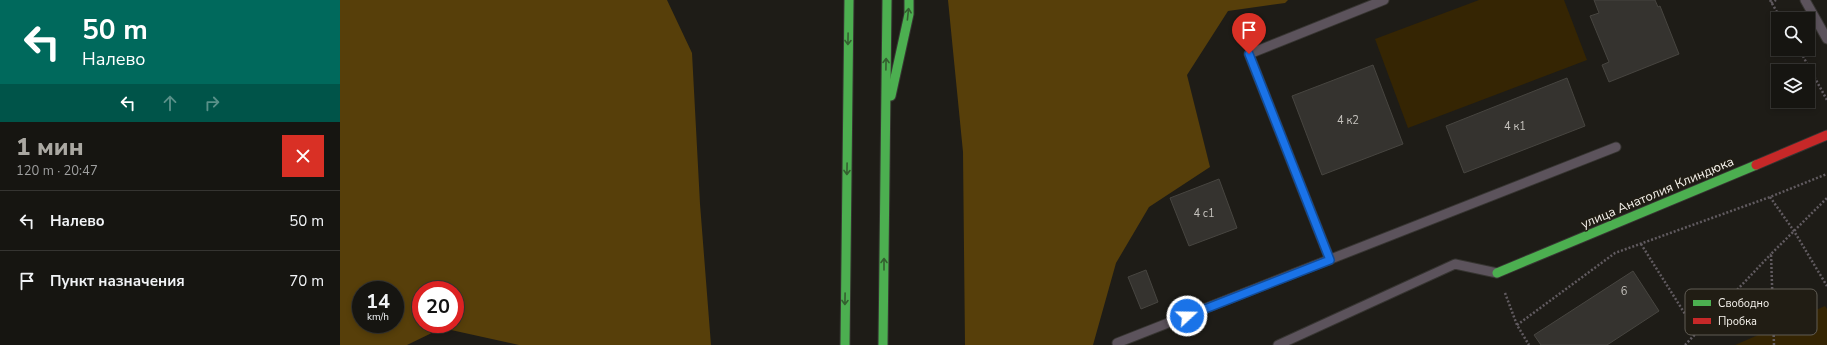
<!DOCTYPE html>
<html lang="ru">
<meta charset="utf-8">
<style>
:root{--surface:#161511;--page:#1f1e1a;--text:#f1f3f6;--muted:#9e9f9f;--line:#353431;--accent:#aaa8a2}
body{margin:0;font-family:"Nunito Sans",sans-serif;background:var(--page);color:var(--text);height:100vh;display:flex;flex-direction:column;font-size:15px;white-space:nowrap}
*{box-sizing:border-box;margin:0}
p{font-size:13px;color:var(--muted)}
.icon{flex:none;width:22px;height:22px;fill:none;stroke:currentColor;stroke-width:2;stroke-linecap:round;stroke-linejoin:round}
.map{position:relative;flex:1;overflow:hidden}
.drawer{display:flex;flex-direction:column;background:var(--surface);width:340px}
.drawer>*{flex:none}
.hud{background:#00695c;color:#fff;overflow:hidden}
.buttons{position:absolute;left:1431px;top:12px;display:grid;gap:8px}
.buttons a{display:grid;place-items:center;width:44px;height:44px;border-radius:0px;background:var(--surface);box-shadow:0 2px 6px #0003,0 0 0 1px var(--line);font-size:20px}
.speed{position:absolute;left:12px;top:281px;display:flex;gap:8px;font-size:20px;font-weight:700;text-align:center}
.speed>*{display:grid;place-content:center;width:52px;height:52px;border-radius:50%;background:var(--surface);box-shadow:0 2px 6px #0003,0 0 0 1px var(--line);line-height:1}
.speed small{font-size:10px;font-weight:400}
.speed .limit{border:6px solid #d22;background:#fff;color:#111}
.pin{position:absolute;display:grid;place-items:center;width:34px;height:34px;color:#fff;margin:-41px -17px;border-radius:50% 50% 50% 0;rotate:-45deg;box-shadow:0 0 4px #0007}
.pin .icon{rotate:45deg}
.me{position:absolute;width:44px;margin:-22px;rotate:69deg;stroke-linejoin:round;filter:drop-shadow(0 0 3px #0008)}
.turn{display:flex;align-items:center;gap:14px;height:84px;padding:0 16px;font-size:18px}
.turn .icon{width:52px;height:52px;stroke-width:2.5}
.turn b{display:block;font-size:28px;line-height:34px}
.lanes{display:flex;align-items:center;height:38px;padding:0 16px;background:#0003;justify-content:center;gap:20px;direction:ltr}
.lanes .off{opacity:.35}
.round{display:grid;place-items:center;flex:none;width:42px;height:42px;border-radius:0px;background:var(--page)}
.overview{display:flex;align-items:center;justify-content:space-between;height:68px;padding:0 16px}
h1{font-size:24px;font-weight:800;line-height:30px;color:var(--accent)}
ul{padding:0;list-style:none}
li{display:flex;align-items:center;gap:12px;height:60px;padding:0 16px;border-top:1px solid var(--line)}
li div{flex:1}
li b{display:block;font-size:15px}
li em{font-style:normal}
main{display:flex;flex:1;min-height:0}
.map>svg:first-child{display:block}
.green{fill:#352503}
.forest{fill:#573f0a;fill-rule:evenodd}
.building{fill:#35332f;stroke:#474540}
.lines{fill:none;stroke-linecap:round;stroke-linejoin:round}
.lane-casing{stroke:#373532;stroke-width:11}
.fast-casing{stroke:#373532;stroke-width:11}
.jam-casing{stroke:#373532;stroke-width:11}
.path{stroke:#615b60;stroke-width:2.5;stroke-dasharray:2 2;stroke-linecap:butt}
.lane{stroke:#5c535c;stroke-width:9}
.fast{stroke:#4caf50;stroke-width:9}
.jam{stroke:#c62828;stroke-width:9}
.oneway{stroke:#345f2f}
.route-casing{stroke:#114b97;stroke-width:10}
.route{stroke:#1a73e8;stroke-width:7}
.labels{text-anchor:middle;stroke-width:3;stroke-linejoin:round;paint-order:stroke}
.number-label{font-size:11px;fill:#c6c3be}
.street-label{font-size:13px;fill:#f6f3ed;stroke:#211d14}
.key{fill:#211d14;stroke:#615d55;stroke-width:1}
.key-label{font-size:11px;fill:#f6f3ed}
</style>
<main>
<section class="drawer">
<div class="hud">
<div class="turn"><svg class="icon" aria-label="left" viewBox="0 0 24 24"><path d="M17 20v-9H6M10 6l-5 5 5 5"/></svg><div><b>50 m</b>Налево</div></div>
<div class="lanes"><svg class="icon" aria-label="left" viewBox="0 0 24 24"><path d="M17 20v-9H6M10 6l-5 5 5 5"/></svg><svg class="icon off" aria-label="ahead" viewBox="0 0 24 24"><path d="M12 20V5M6 11l6-6 6 6"/></svg><svg class="icon off" aria-label="right" viewBox="0 0 24 24"><path d="M7 20v-9h11M14 6l5 5-5 5"/></svg></div>
</div>
<div class="overview"><div><h1>1 мин</h1><p>120 m · 20:47</p></div><a class="round" style="background:#d93025;color:#fff"><svg class="icon" aria-label="close" viewBox="0 0 24 24"><path d="M6 6l12 12M18 6L6 18"/></svg></a></div>
<ul>
<li><svg class="icon" aria-label="left" viewBox="0 0 24 24"><path d="M17 20v-9H6M10 6l-5 5 5 5"/></svg><div><b>Налево</b></div><em>50 m</em></li>
<li><svg class="icon" aria-label="arrive" viewBox="0 0 24 24"><path d="M6 21V4h12l-3 4 3 4H6"/></svg><div><b>Пункт назначения</b></div><em>70 m</em></li>
</ul>
</section>
<div class="map">
<svg width="1487" height="345" viewBox="0 0 1487 345">
<rect width="100%" height="100%" fill="#1e1c17"/>
<!-- green -->
<g class="green">
<path d="M1139,0H1224L1247,60L1068,128L1035,39Z"/>
<path d="M1485,306L1487,309V345H1395Z"/>
</g>
<!-- forest -->
<g class="forest">
<path d="M0,0H327L352,53L360,204L371,345H179L102,328L67,345H0ZM21,290H55V324H21ZM81,290H115V324H81Z"/>
<path d="M608,0H948L945,3L888,11L847,75L870,167L809,207L776,263L753,345H625L623,152Z"/>
</g>
<!-- building -->
<g class="building">
<path d="M1254,0H1315L1318,7L1320,6L1339,54L1269,82L1262,65L1269,62L1250,16L1259,13Z"/>
<path d="M1033,65L1063,144L982,175L952,96Z"/>
<path d="M1227,78L1245,126L1124,173L1106,126Z"/>
<path d="M879,179L897,228L849,246L830,198Z"/>
<path d="M806,270L818,302L801,309L788,277Z"/>
<path d="M1293,271L1319,311L1267,345H1201L1194,335Z"/>
</g>
<g class="lines">
<defs>
<g id="lane">
<path d="M1465,0L1487,39"/>
<path d="M990,260L909,54L1044,0"/>
<path d="M777,343L1276,147"/>
<path d="M938,345L1115,264L1157,273"/>
</g>
<g id="fast">
<path d="M551,96L569,14V0"/>
<path d="M1157,273L1416,165"/>
<path d="M505,345L509,0"/>
<path d="M543,345L547,0"/>
</g>
<path id="jam" d="M1416,165L1487,135"/>
</defs>
<!-- lane casing -->
<use href="#lane" class="lane-casing"/>
<!-- fast casing -->
<use href="#fast" class="fast-casing"/>
<!-- jam casing -->
<use href="#jam" class="jam-casing"/>
<!-- path -->
<g class="path">
<path d="M1430,0L1441,19"/>
<path d="M1431,3L1436,0"/>
<path d="M1459,49L1487,100"/>
<path d="M1430,197L1454,231L1487,286"/>
<path d="M1301,244L1357,333"/>
<path d="M1165,293L1177,325L1189,345"/>
<path d="M1177,325L1275,253L1430,197L1487,174"/>
<path d="M1345,345L1431,254"/>
<path d="M1434,345L1431,254L1487,198"/>
</g>
<!-- lane -->
<use href="#lane" class="lane"/>
<!-- fast -->
<use href="#fast" class="fast"/>
<!-- jam -->
<use href="#jam" class="jam"/>
</g>
<!-- one-way arrows -->
<defs><path id="oneway-shaft" d="M-6 0H5M1.5-3L5.5 0L1.5 3" fill="none" stroke-width="1.6" stroke-linecap="round" stroke-linejoin="round"/></defs>
<g class="oneway">
<use href="#oneway-shaft" transform="translate(568 14) rotate(-84)"/>
<use href="#oneway-shaft" transform="translate(508 39) rotate(91)"/>
<use href="#oneway-shaft" transform="translate(546 64) rotate(-89)"/>
<use href="#oneway-shaft" transform="translate(507 169) rotate(91)"/>
<use href="#oneway-shaft" transform="translate(544 264) rotate(-90)"/>
<use href="#oneway-shaft" transform="translate(505 299) rotate(91)"/>
</g>
<g class="lines">
<defs>
<path id="route" d="M847,316L990,260L909,54"/>
</defs>
<!-- route casing -->
<use href="#route" class="route-casing"/>
<!-- route -->
<use href="#route" class="route"/>
</g>
<g class="labels">
<!-- number labels -->
<g class="number-label">
<text x="1008" y="124">4 к2</text>
<text x="1175" y="130">4 к1</text>
<text x="864" y="217">4 с1</text>
<text x="1284" y="295">6</text>
</g>
<!-- street labels -->
<g class="street-label">
<text transform="translate(1317 192) rotate(-23)" y="5">улица Анатолия Клиндюка</text>
</g>
</g>
<!-- legend -->
<rect x="1345" y="289" width="132" height="46" rx="6" class="key"/>
<rect x="1353" y="300" width="18" height="6" fill="#4caf50"/>
<rect x="1353" y="318" width="18" height="6" fill="#c62828"/>
<g class="key-label">
<text x="1378" y="307">Свободно</text>
<text x="1378" y="325">Пробка</text>
</g>
</svg>
<div class="buttons">
<a><svg class="icon" aria-label="search" viewBox="0 0 24 24"><circle cx="10" cy="10" r="6"/><path d="M15 15l6 6"/></svg></a>
<a><svg class="icon" aria-label="layers" viewBox="0 0 24 24"><path d="M12 4l9 5-9 5-9-5zM3 14l9 5 9-5"/></svg></a>
</div>
<div class="speed"><div>14<small>km/h</small></div><div class="limit">20</div></div>
<div class="pin" style="left:909px;top:54px;background:#d93025"><svg class="icon" aria-label="arrive" viewBox="0 0 24 24"><path d="M6 21V4h12l-3 4 3 4H6"/></svg></div>
<svg class="me" style="left:847px;top:316px" viewBox="-20 -20 40 40"><circle r="17" fill="#1a73e8" stroke="#fff" stroke-width="3"/><path d="M0-11L8 9 0 5-8 9z" fill="#fff"/></svg>
</div>
</main>
